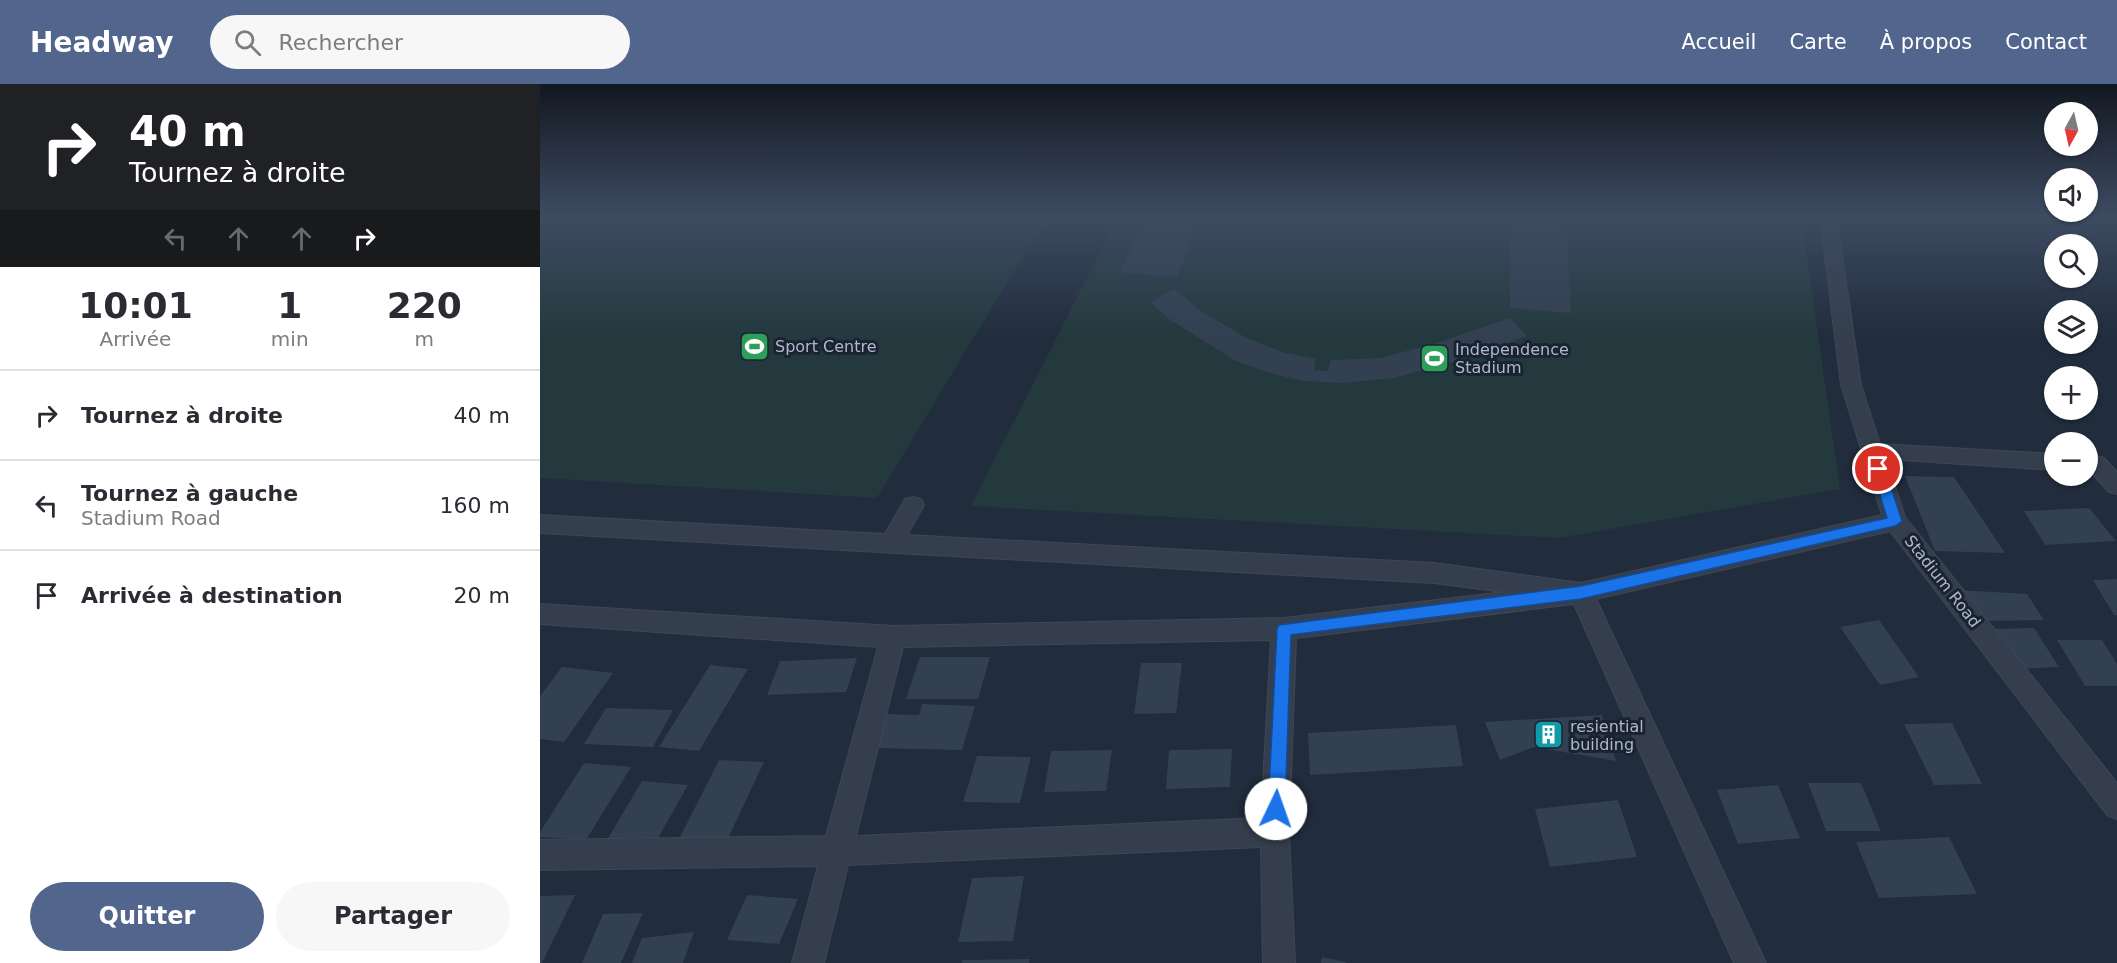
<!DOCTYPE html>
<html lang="fr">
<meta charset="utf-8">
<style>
:root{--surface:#fff;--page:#f7f7f7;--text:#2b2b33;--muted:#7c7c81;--line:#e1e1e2;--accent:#52658d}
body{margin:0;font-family:"DejaVu Sans",sans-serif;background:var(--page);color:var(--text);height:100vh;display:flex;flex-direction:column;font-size:22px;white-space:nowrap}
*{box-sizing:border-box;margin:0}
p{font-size:20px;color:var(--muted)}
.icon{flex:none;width:33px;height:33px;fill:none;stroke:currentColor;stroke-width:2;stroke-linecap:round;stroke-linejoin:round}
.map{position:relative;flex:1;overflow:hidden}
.drawer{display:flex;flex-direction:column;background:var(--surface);width:540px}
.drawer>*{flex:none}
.top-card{background:#202124;color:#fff;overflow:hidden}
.needle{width:39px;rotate:188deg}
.controls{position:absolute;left:1504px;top:18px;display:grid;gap:12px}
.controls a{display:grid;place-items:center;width:54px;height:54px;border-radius:50%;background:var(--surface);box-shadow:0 2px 4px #0004;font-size:30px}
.pin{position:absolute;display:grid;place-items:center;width:51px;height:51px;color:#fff;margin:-26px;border:3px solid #fff;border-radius:50%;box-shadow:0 2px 6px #0007}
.me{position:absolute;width:66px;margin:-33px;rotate:3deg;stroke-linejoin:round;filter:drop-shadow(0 0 4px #0008)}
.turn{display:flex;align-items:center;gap:21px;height:126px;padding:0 30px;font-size:27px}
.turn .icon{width:78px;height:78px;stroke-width:2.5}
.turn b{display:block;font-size:42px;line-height:51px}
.lanes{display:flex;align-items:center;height:57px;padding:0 30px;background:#0003;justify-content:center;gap:30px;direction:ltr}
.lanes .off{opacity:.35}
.eta{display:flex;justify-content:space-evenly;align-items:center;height:102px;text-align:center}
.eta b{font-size:36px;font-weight:700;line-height:42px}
.button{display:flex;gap:12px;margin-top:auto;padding:12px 30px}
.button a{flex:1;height:69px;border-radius:36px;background:var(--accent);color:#fff;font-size:24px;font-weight:700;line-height:69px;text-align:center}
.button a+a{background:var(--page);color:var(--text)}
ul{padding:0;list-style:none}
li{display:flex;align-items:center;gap:18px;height:90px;padding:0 30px;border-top:2px solid var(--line)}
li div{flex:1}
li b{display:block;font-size:22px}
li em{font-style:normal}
header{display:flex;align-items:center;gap:36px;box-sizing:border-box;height:84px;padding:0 30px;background:var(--accent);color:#fff}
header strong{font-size:28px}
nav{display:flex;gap:33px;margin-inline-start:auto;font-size:21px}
.search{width:420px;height:54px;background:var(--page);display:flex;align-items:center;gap:15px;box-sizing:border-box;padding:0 21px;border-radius:33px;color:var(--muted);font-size:22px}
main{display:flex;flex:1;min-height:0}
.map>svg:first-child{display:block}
.green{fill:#23393d}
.building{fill:#334052}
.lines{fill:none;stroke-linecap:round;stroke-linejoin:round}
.minor-casing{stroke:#3e4755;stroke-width:2}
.minor{fill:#353e4c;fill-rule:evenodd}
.route{fill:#1a73e8;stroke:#114b97;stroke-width:1.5}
.labels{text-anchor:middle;stroke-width:6;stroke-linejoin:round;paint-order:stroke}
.poi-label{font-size:16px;fill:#b0b9c8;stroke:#1a2331;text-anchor:start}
.street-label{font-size:16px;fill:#b0b9c8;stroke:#1a2331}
</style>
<header>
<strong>Headway</strong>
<div class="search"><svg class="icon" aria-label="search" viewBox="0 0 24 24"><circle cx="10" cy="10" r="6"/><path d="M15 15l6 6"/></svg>Rechercher</div>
<nav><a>Accueil</a><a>Carte</a><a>À propos</a><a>Contact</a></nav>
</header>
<main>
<section class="drawer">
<div class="top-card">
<div class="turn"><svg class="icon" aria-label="right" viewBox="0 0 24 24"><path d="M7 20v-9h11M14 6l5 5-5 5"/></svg><div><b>40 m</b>Tournez à droite</div></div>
<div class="lanes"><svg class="icon off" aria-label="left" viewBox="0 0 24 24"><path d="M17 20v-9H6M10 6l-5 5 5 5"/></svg><svg class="icon off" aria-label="ahead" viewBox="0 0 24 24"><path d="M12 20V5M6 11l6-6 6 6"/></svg><svg class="icon off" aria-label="ahead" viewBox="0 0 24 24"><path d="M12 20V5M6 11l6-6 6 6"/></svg><svg class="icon" aria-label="right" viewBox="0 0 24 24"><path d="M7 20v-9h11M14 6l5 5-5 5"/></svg></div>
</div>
<div class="eta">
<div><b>10:01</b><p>Arrivée</p></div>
<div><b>1</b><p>min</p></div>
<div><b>220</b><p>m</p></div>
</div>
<ul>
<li><svg class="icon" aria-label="right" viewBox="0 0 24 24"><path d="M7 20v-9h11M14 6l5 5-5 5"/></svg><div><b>Tournez à droite</b></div><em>40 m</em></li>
<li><svg class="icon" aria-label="left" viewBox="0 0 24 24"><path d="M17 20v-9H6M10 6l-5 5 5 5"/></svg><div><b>Tournez à gauche</b><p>Stadium Road</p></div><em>160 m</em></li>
<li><svg class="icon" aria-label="arrive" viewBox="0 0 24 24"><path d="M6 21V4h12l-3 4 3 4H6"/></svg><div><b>Arrivée à destination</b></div><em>20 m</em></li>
</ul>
<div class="button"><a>Quitter</a><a>Partager</a></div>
</section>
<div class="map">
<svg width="1577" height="879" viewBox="0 0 1577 879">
<rect width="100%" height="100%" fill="#212c3c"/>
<!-- green -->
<g class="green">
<path d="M0,131H508L337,414L0,394Z"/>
<path d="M579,131H1261L1300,405L1019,454L431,422Z"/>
</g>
<!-- building -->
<g class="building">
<path d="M608,131H663L637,193L580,188Z"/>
<path d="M970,131H1025L1031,229L970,224Z"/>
<path d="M634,205L661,227L703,252L742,268L776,275L774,286L788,287L791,276L841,274L900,258L970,234L987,252L929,274L853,294L803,299L764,297L729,289L694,276L629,235L610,218Z"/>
<path d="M1365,392L1414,393L1465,469L1395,467Z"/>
<path d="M1549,424L1576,457L1505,461L1484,427Z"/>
<path d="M1577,495V531H1574L1553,496Z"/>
<path d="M1419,506L1487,510L1504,536L1437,537Z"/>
<path d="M1339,536L1379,593L1340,601L1300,543Z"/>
<path d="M1494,544L1519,583L1474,585L1450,545Z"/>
<path d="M1517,556H1562L1577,580V602H1545Z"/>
<path d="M380,573H450L438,615H366Z"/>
<path d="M317,574L306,608L227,611L240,577Z"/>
<path d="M601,579H642L636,629L594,630Z"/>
<path d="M170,581L208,585L159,667L119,663Z"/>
<path d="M22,583L73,589L24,658L0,655V612Z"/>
<path d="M382,620L435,622L422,666L335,664L347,630L379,631Z"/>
<path d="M66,624L133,626L113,663L44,660Z"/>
<path d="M1062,631L1076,677L994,663L960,676L945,638Z"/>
<path d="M1412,639L1442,700L1394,701L1364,640Z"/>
<path d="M916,641L923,682L770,691L768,649Z"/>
<path d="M692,665L690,703L626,705L629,666Z"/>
<path d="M572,666L566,707L504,708L511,667Z"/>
<path d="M437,672L491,673L480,719L423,718Z"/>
<path d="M179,676L224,678L182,767L134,765Z"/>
<path d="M44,679L91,683L46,756L0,753V748Z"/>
<path d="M102,697L148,701L112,765L64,761Z"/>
<path d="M1268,699H1321L1341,747H1286Z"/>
<path d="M1238,701L1260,754L1198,760L1177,706Z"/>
<path d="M1078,716L1097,773L1010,783L995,725Z"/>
<path d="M1409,753L1437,810L1339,814L1316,758Z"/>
<path d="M484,792L473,857L418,858L432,794Z"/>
<path d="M35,811L2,879H0V812Z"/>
<path d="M207,811L258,815L239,860L187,856Z"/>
<path d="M103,829L81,879H42L63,830Z"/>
<path d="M154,848L143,879H92L102,854Z"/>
<path d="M782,873L806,878V879H781Z"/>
<path d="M490,875L489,879H422V876Z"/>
</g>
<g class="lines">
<defs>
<g id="minor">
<path d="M1280,131H1296L1321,301L1340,360L1515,370V386L1346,375L1365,433L1577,699V735L1567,731L1350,447L1056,515L1226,879H1194L1034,520L756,554L749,748L755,879H723L721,763L308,781L284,879H252L278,782L0,786V756L286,752L338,563L0,540V520L353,542L744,534L964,508L894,499L0,449V431L345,450L365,415L373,413L381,415L384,421L367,451L894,479L1041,499L1342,431L1301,301ZM731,556L721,734L316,752L363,563Z"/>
<path d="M1556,372L1564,374L1577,388V410L1569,408L1548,385V374Z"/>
</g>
</defs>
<!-- minor casing -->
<use href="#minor" class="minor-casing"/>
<!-- minor -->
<use href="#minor" class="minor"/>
</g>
<!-- sky -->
<linearGradient id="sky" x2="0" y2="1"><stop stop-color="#121821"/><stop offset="0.52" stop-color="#3d4b61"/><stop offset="1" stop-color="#3d4b61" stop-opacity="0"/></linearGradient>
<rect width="1577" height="254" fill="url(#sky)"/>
<!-- route -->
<path class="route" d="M1338,380L1345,385L1362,437L1355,442L1041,515L751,551L745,725L742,731L736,734L730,731L728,725L737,545L739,541L1041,502L1347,434L1332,385Z"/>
<!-- icons -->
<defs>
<symbol id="stadium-square" viewBox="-11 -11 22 22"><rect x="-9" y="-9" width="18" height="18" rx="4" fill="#2e9e5b" stroke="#1a2331"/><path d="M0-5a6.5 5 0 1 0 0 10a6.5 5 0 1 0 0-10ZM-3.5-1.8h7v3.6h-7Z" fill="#fff"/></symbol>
<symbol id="building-square" viewBox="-11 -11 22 22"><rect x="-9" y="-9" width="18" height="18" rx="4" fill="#0f9aa8" stroke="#1a2331"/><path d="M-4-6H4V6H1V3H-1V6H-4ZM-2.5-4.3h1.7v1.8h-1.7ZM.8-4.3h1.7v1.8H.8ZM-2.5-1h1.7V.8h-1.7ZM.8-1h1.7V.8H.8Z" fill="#fff"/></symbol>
</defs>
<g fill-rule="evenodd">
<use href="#stadium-square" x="198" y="246" width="33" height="33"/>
<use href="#stadium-square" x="878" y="258" width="33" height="33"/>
<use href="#building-square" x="992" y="634" width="33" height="33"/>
</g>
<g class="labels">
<!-- poi labels -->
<g class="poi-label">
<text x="235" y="268">Sport Centre</text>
<text x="915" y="271">Independence<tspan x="915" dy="18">Stadium</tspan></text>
<text x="1030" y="648">resiential<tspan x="1030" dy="18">building</tspan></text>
</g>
<!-- street labels -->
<g class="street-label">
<text transform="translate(1403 497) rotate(52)" y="6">Stadium Road</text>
</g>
</g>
</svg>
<div class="controls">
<a><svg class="needle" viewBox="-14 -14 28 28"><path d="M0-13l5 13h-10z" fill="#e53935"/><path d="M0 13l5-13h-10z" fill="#7c7c81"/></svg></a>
<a><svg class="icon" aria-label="sound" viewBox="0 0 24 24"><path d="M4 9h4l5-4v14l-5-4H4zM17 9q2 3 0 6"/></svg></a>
<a><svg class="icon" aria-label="search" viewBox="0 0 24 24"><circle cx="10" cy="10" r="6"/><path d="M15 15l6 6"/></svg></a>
<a><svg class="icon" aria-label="layers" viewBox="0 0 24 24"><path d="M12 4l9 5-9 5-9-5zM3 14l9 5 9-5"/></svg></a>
<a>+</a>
<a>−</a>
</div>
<div class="pin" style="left:1338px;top:385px;background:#d93025"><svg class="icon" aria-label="arrive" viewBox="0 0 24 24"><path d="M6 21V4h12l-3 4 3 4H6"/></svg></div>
<svg class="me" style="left:736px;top:725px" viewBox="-20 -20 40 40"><circle r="19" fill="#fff"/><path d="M0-13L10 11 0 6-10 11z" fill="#1a73e8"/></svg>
</div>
</main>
